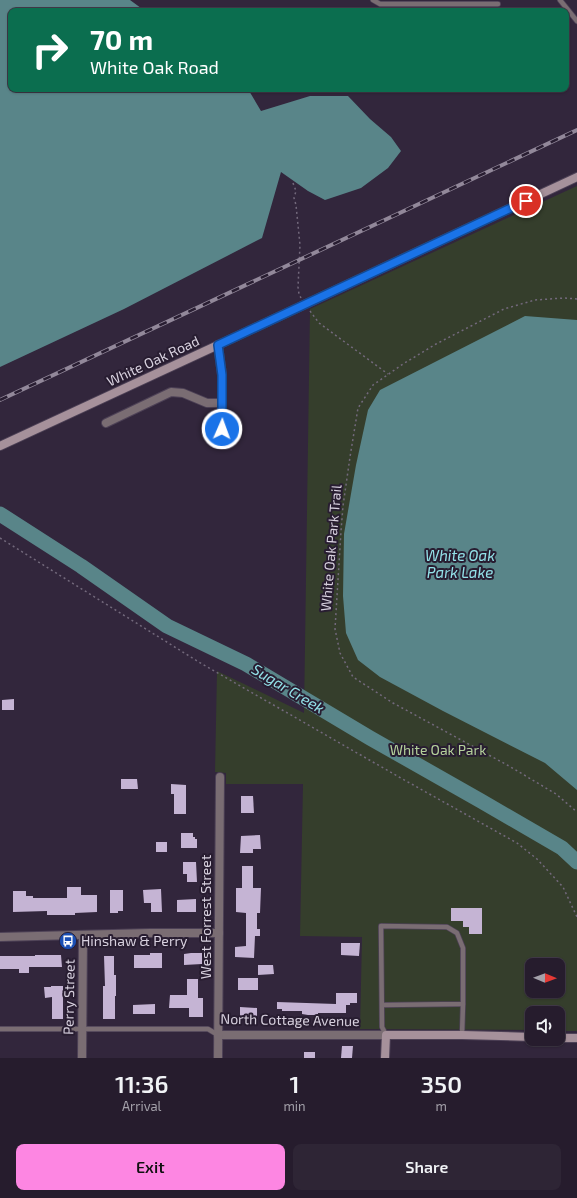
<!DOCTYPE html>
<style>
:root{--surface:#261c2d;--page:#2e2535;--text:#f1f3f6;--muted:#a4a1aa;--line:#423a49;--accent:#fd86e2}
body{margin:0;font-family:"Exo 2",sans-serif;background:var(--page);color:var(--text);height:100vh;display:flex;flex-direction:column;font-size:15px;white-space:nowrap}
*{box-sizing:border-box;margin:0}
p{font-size:13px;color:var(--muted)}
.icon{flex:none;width:22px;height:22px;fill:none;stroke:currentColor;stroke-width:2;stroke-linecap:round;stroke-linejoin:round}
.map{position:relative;height:1058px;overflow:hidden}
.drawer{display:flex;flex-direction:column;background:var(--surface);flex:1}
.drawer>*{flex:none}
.top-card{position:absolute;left:8px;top:8px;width:561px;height:84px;border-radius:8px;box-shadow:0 1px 3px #0004,0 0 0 1px var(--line);background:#0b6e4f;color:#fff;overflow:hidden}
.needle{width:26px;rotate:91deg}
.controls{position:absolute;left:525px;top:958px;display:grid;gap:8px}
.controls a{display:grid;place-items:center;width:40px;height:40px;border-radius:8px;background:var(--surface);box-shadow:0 1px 3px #0004,0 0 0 1px var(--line);font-size:20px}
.pin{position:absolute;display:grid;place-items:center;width:34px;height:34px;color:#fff;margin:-17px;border:2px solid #fff;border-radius:50%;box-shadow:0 1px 4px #0007}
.me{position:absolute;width:44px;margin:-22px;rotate:2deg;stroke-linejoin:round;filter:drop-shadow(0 0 3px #0008)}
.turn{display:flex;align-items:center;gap:14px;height:84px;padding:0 16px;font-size:18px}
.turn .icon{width:52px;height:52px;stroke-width:2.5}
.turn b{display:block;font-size:28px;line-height:34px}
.eta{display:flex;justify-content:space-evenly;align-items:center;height:68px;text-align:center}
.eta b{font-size:24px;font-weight:600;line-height:28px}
.cta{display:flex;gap:8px;margin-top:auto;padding:8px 16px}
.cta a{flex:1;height:46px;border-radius:8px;background:var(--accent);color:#111;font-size:16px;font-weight:600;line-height:46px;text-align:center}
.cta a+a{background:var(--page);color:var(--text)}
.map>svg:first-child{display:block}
.green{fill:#353e2c;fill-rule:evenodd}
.water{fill:#598589}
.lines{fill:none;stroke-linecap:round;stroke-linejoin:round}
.river{stroke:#598589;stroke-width:15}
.building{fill:#c5b4d4}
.lane-casing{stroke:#4d4156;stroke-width:6}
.street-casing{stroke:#4d4156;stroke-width:10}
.secondary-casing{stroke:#4d4156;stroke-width:10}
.path{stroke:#73697c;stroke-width:1.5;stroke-dasharray:2 3;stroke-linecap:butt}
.lane{stroke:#7a6d73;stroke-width:4.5}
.street{stroke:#7a6d73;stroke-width:8}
.secondary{stroke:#a6919b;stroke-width:8}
.rail-casing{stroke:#92889a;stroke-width:4}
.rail{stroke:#281d31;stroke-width:2.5;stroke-dasharray:8;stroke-linecap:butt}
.route-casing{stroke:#114b97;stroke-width:10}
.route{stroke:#1a73e8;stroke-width:7}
.labels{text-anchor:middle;stroke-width:4;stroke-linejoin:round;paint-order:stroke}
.street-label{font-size:14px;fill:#d8d1df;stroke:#281d31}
.park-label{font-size:14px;fill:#b5d19b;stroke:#281d31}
.poi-label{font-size:14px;fill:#d8d1df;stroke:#281d31;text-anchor:start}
.water-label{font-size:15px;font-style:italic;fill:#93e2e9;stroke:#281d31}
</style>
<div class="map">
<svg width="577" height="1058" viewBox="0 0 577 1058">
<rect width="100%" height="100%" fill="#32263c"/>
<!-- green -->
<path class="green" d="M577,186V1031H558V1013H532V1030L360,1029L362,937L300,936L303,784H226V773L215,772L217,671L304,713L310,309ZM532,965H558V991H532Z"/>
<!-- water -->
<g class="water">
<path d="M0,0H130L145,11H11V89H248L261,111L310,96H348L370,119L391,137L401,151L388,168L361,188L325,200L308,191L281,172L262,238L124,309L0,367Z"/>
<path d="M525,316L577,320V790L545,763L443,711L380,677L358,660L346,633L343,596L344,534L356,465L368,410L380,390Z"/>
</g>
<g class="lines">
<!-- river -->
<path class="river" d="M0,514L81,566L167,626L246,664L370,738L481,801L562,848L577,862"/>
</g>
<!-- building -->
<g class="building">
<path d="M14,699V710H2V700Z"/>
<path d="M121,779H137L138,789H121Z"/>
<path d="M171,784L186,785V814H174V794H171Z"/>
<path d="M241,796H253L254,813H241Z"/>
<path d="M181,833H193V837H195V839H197V848H181Z"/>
<path d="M260,835L261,849H253V853H240L241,836Z"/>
<rect x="156" y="842" width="11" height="10"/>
<path d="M183,862H196L197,882H187V874H183Z"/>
<path d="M242,866H253V888H261L260,913H257V929H260V936H255L254,958L235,957V947L246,946V913L236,912V888H242Z"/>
<path d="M67,887H81V895H97V912L75,913V915H47V911L13,912V891H26V896H33V898H67Z"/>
<path d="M161,889L162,912H151V903H144L143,890Z"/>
<path d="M110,890H123V911H118V913H110Z"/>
<path d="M196,899V912H177V900Z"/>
<path d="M451,908H482V934H469V927H463V921H451Z"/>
<path d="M341,943H360L359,956L341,955Z"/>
<path d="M150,953H162V968H134V955H150Z"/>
<path d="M191,953H202V964L184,965V954Z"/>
<path d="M35,955H61L62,967H29V973H19V969H0V956H35Z"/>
<path d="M104,956H114V975H116V996H115V1019H103V986H105Z"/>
<path d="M258,965H273L274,974L258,975Z"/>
<rect x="238" y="978" width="20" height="12"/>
<path d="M187,979H198V998H203V1017H189V1008H169L170,995H187Z"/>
<path d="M51,986H63V1019H52V997L45,998L44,987H51Z"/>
<path d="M336,993H357V1003H350V1005H346V1013H318V1015H308L302,1014V1011H282V1009H277V1002L336,1004Z"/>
<path d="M155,1004V1014H133V1005Z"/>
<path d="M240,1007L257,1008V1017H247V1019H240Z"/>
<path d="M342,1046H353L352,1058H341Z"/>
<rect x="304" y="1052" width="11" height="6"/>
</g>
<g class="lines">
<defs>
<g id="lane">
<path d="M373,0L380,4H498"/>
<path d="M560,0L577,21"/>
<path d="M382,1005L463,1004V948L457,933L447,927L381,926L382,1027L386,1035"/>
<path d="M0,1029H208L218,1035"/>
<path d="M462,1035L463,1004"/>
</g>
<g id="street">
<path d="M218,345L222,375V429"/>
<path d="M106,423L171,392L183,393L207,403H222"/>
<path d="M0,937L150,933H219"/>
<path d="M218,1035H386"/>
<path d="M82,1058L83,935"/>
<path d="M218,1058L220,777"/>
</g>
<g id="secondary">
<path d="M0,446L218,345L577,177"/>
<path d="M558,1038H577"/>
<path d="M385,1058L386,1035H462L532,1037"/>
</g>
</defs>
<!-- lane casing -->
<use href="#lane" class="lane-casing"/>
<!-- street casing -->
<use href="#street" class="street-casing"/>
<!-- secondary casing -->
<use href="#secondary" class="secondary-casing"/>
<!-- path -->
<g class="path">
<path d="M293,183L296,191L294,198L296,205L300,245L298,287L299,294L301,298"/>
<path d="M577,299L564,298L535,300L504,309L436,344L403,364L373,385L358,408L350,457L343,506L341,531L335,629L340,653L353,677L393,703L509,766L556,794L577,812"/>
<path d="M310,311L319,323L388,374"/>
<path d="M0,538L202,664L399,777L517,843L537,859L563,887L577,917"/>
</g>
<!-- lane -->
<use href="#lane" class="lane"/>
<!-- street -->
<use href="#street" class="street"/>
<!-- secondary -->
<use href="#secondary" class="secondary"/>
<defs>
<path id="rail" d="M0,400L577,130"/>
</defs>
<!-- rail casing -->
<use href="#rail" class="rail-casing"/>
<!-- rail -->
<use href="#rail" class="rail"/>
</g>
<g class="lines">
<defs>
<path id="route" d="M222,429V375L218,345L526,201"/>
</defs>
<!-- route casing -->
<use href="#route" class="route-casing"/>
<!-- route -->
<use href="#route" class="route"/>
</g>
<!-- icons -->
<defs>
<symbol id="bus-disc" viewBox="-11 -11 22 22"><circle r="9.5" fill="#1a4fb4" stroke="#281d31"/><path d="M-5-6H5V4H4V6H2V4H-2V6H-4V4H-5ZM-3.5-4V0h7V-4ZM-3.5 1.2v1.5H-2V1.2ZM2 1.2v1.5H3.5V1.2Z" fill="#fff"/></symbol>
</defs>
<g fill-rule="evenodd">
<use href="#bus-disc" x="58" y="931" width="20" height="20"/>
</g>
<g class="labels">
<!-- street labels -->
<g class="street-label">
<text transform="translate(153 361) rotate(-25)" y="5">White Oak Road</text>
<text transform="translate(331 548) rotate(-85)" y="5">White Oak Park Trail</text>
<text transform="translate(206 917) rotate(-90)" y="5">West Forrest Street</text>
<text transform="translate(69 997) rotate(-89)" y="5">Perry Street</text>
<text transform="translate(290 1020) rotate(1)" y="5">North Cottage Avenue</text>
</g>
<!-- park labels -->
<g class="park-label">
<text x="438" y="755">White Oak Park</text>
</g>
<!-- poi labels -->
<g class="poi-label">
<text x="81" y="946">Hinshaw &amp; Perry</text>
</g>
<!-- water labels -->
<g class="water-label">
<text x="460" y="561">White Oak<tspan x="460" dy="17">Park Lake</tspan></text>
<text transform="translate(288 689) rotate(31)" y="5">Sugar Creek</text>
</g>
</g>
</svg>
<div class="controls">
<a><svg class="needle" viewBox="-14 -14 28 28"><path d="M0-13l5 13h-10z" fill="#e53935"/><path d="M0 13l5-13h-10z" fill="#a4a1aa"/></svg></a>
<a><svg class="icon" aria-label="sound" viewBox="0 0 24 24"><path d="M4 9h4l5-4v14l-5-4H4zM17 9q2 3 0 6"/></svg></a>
</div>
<div class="pin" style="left:526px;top:201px;background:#d93025"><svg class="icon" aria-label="arrive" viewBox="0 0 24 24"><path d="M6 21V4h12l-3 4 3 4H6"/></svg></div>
<svg class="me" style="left:222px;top:429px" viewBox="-20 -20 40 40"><circle r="17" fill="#1a73e8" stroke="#fff" stroke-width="3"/><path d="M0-11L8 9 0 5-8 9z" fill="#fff"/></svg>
<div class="top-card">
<div class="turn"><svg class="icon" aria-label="right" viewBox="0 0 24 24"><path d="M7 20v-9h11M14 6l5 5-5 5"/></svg><div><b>70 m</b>White Oak Road</div></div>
</div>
</div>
<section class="drawer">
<div class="eta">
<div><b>11:36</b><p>Arrival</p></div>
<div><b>1</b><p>min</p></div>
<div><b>350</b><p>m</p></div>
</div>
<div class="cta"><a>Exit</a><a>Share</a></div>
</section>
